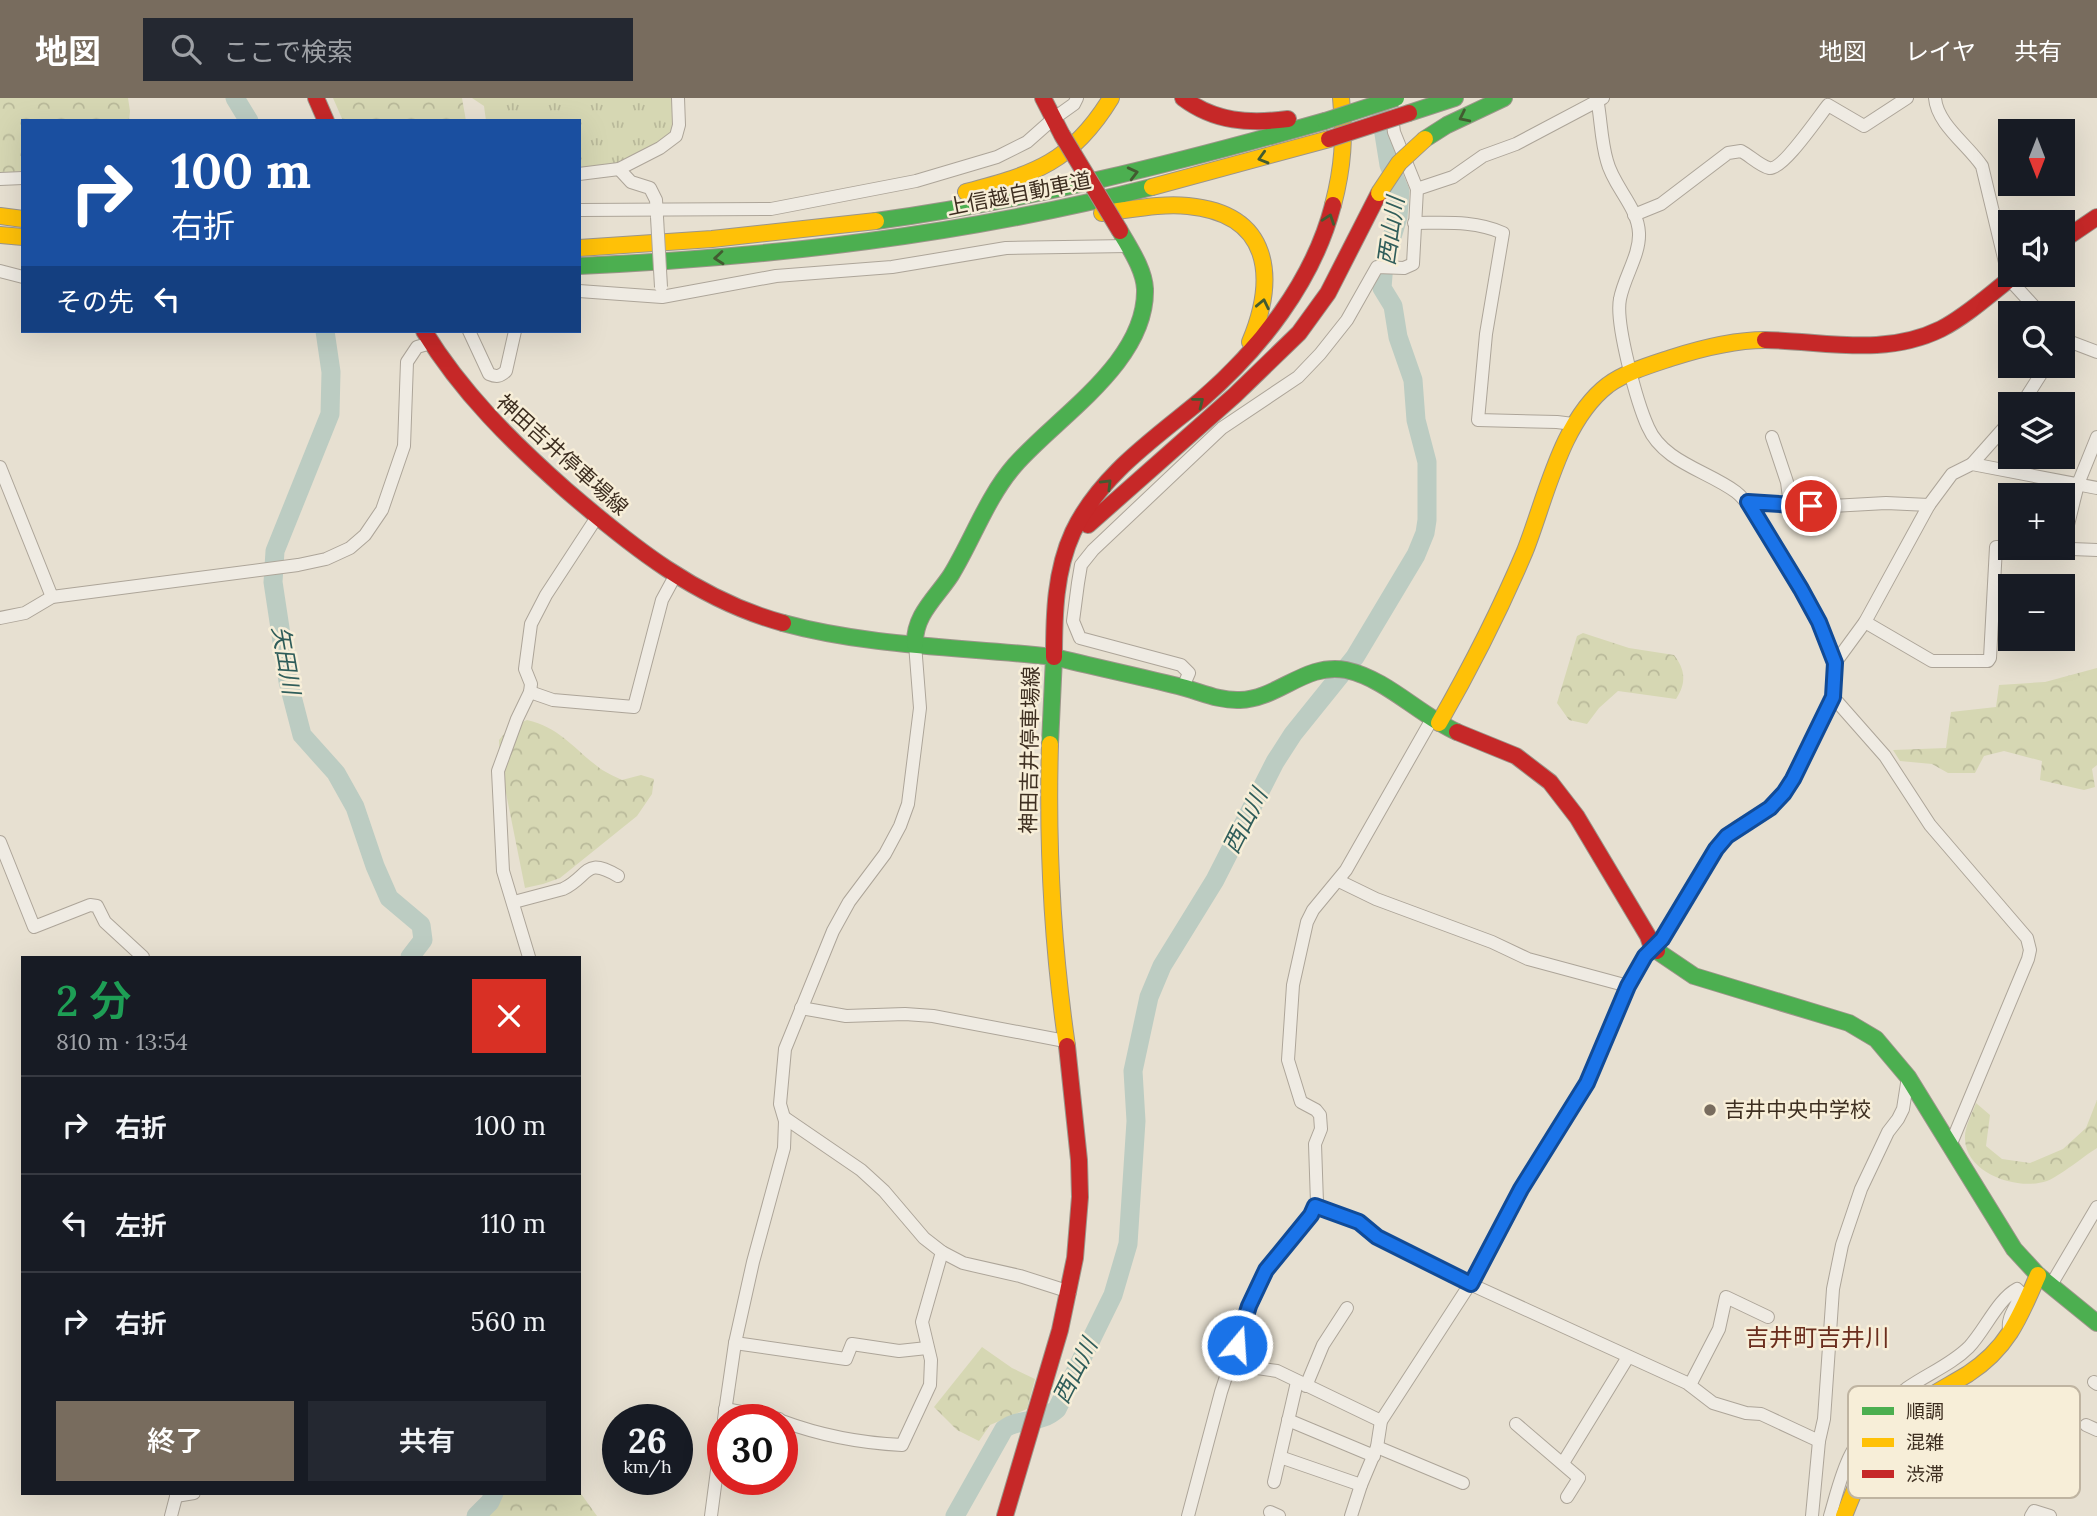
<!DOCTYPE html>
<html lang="ja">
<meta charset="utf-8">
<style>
:root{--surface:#171b24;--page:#242831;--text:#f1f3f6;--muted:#9ea1a6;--line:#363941;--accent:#786c5e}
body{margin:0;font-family:Lora,"Noto Sans JP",serif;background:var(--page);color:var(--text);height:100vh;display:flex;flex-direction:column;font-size:26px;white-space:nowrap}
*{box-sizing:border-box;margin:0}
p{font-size:23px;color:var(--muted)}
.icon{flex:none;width:38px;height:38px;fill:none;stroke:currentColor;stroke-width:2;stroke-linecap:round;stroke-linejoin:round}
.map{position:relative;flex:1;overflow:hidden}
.details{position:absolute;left:21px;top:858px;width:560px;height:539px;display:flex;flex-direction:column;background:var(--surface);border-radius:0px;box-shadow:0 7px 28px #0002}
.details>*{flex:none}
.top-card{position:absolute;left:21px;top:21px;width:560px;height:214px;border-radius:0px;box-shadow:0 7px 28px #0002;background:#1a4fa0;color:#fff;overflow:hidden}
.needle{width:46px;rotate:180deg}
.buttons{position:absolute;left:1998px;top:21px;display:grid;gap:14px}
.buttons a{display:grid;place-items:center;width:77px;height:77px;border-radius:0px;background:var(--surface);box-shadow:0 7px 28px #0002;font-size:35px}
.speed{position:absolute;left:602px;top:1306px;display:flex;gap:14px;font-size:35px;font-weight:700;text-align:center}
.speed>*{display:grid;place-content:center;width:91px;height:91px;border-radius:50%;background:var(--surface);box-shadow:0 7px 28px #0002;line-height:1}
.speed small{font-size:18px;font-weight:400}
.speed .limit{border:10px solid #d22;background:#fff;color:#111}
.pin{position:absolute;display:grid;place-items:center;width:60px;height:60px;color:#fff;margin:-30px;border:4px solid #fff;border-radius:50%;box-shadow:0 2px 7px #0007}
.me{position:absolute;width:77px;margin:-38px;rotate:18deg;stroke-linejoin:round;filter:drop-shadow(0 0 5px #0008)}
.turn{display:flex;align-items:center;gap:24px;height:147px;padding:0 35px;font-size:32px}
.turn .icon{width:91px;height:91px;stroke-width:2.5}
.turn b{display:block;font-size:49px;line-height:60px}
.then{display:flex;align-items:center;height:66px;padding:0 35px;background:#0003;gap:14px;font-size:26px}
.round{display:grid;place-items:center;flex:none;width:74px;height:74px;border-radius:0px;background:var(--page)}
.head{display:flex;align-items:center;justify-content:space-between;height:119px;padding:0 35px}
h1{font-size:42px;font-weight:600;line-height:52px;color:#1e9e55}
.cta{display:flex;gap:14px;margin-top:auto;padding:14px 35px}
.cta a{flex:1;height:80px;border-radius:0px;background:var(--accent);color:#fff;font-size:28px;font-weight:600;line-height:80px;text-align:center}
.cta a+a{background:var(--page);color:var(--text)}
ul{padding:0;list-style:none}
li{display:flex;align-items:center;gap:21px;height:98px;padding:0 35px;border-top:2px solid var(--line)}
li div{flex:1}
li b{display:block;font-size:26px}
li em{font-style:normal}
header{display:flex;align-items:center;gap:42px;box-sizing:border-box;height:98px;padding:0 35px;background:var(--accent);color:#fff}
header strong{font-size:33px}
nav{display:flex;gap:38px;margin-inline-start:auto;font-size:24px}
.search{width:490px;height:63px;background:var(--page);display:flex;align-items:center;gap:18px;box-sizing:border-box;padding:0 24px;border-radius:0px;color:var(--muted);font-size:26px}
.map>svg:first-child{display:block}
.forest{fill:url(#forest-crowns)}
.park{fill:url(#park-tufts)}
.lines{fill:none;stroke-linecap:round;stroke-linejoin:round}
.river{stroke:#bcccc2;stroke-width:19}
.street-casing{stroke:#ada599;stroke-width:14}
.fast-casing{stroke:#9c958a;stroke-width:18}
.slow-casing{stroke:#9c958a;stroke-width:18}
.jam-casing{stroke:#9c958a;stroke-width:18}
.street{stroke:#efebe3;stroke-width:12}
.fast{stroke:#4caf50;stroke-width:16}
.slow{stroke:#ffc107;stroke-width:16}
.jam{stroke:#c62828;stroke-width:16}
.street-bridge-casing{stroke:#ada599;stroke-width:14;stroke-linecap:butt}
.fast-bridge-casing{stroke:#9c958a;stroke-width:18;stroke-linecap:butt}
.slow-bridge-casing{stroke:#9c958a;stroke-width:18;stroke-linecap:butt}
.jam-bridge-casing{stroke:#9c958a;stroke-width:18;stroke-linecap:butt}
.street-bridge{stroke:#efebe3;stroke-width:12}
.fast-bridge{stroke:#4caf50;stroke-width:16}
.slow-bridge{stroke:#ffc107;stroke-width:16}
.jam-bridge{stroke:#c62828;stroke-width:16}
.oneway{stroke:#425b31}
.route-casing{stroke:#114b97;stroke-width:18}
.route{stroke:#1a73e8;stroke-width:12}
.poi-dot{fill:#786c5e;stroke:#f7eed8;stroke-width:2.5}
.labels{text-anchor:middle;stroke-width:5;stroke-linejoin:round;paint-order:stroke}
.street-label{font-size:21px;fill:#3d2e20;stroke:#f7eed8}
.poi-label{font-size:21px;fill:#3d2e20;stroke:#f7eed8;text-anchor:start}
.water-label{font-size:23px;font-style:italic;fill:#2f5d5a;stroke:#f7eed8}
.quarter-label{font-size:24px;fill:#6b2e1e;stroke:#f7eed8}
.key{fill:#f7eed8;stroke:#bfb4a1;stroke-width:2}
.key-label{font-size:19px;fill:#3d2e20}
</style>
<header>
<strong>地図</strong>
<div class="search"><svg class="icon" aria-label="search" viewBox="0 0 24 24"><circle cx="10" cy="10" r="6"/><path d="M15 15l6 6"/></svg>ここで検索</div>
<nav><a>地図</a><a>レイヤ</a><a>共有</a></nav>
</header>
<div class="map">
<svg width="2097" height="1418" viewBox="0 0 2097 1418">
<defs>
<pattern id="forest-crowns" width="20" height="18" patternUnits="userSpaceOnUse" patternTransform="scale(1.75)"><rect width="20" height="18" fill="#d6d7b3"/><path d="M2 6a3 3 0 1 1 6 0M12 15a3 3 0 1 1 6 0" fill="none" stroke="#b9b99a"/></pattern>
<pattern id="park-tufts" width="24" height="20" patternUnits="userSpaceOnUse" patternTransform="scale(1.75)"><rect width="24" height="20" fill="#d6d7b3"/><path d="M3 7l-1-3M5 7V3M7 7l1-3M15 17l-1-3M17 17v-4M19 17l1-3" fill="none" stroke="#b9b99a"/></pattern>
</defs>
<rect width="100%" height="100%" fill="#e7e0d1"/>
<!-- forest -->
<g class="forest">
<path d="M0,0H128L130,13L129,23H23V73L0,75Z"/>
<path d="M333,0H462L466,23H343Z"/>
<path d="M1583,535L1629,550L1674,557C1685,571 1687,585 1676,601L1618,593L1599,610L1587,626L1569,622L1557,605L1577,538Z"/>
<path d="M2097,570V667L2092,671L2095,689L2084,692L2040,682L2042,663L2004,653L1984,658L1975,675H1948L1932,666L1900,663L1893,652L1946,650L1951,614L1996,609L1999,587L2045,584Z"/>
<path d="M527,622C560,630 571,648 597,668C604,674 614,678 622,682L641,677L654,681L652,696L637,718L560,780L543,786L525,790L500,665L499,642L510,629Z"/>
<path d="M2097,1002V1050C2084,1058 2060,1078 2047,1083C2018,1093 1966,1076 1965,1041C1964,1030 1972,1016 1976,1005L1990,1017L1986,1048L2002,1061L2030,1065L2063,1051L2086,1030Z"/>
<path d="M982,1249L1012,1270L1035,1281L1027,1311L990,1327L979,1343L957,1332L934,1309Z"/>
<path d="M579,1393L597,1418H488L504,1395H579Z"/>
</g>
<!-- park -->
<path class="park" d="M472,0H674V28L671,37L618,68L579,75V23H486L484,8Z"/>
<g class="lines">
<!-- river -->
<g class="river">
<path d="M235,0L249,23"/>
<path d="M325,233L331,274L330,316L275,453L273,484L288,583L302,637L336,675L355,709L375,768L389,800L421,827L423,842L410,859"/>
<path d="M476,1418L490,1404L494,1395"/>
<path d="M955,1418L1004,1331C1020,1319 1040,1327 1057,1311L1113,1197L1128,1146L1136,1023L1133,973L1149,899L1162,868L1215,782L1275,664L1293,636L1355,559L1416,457L1425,435L1427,422V364L1416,322L1413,282L1398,239L1393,208L1382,190L1384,165L1398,119L1400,93L1389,67L1380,11"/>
</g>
<defs>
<g id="street">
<path d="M1597,0C1601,21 1601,43 1607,63C1613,88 1638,109 1639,135C1640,157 1624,179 1620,201C1615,225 1637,305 1648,329C1663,364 1708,373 1736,394C1759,411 1833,539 1834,567C1835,578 1832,588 1833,599L1885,658L1930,727L2027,840L2030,852L2028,861L1950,1048"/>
<path d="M1935,0C1937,26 1968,47 1982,68L2009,181L2040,215"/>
<path d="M1392,19L1394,34L1417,91"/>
<path d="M619,71L631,84L650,90L656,102L657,117"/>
<path d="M579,76L619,71L660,50L676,38L679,27L678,0"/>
<path d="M0,81L23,80"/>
<path d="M579,112L771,111L916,83L997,59L1027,44L1053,21L1074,6L1077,0"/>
<path d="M1634,117L1661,106L1728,55L1741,53C1749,57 1760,68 1769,70C1782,73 1819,18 1828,7L1864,28L1907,0"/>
<path d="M1414,125C1444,125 1475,122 1503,135L1486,236L1478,322L1557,324L1573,326"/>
<path d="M0,173L23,179"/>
<path d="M579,193L662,199L776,178L892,169L1006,150L1128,148"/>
<path d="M469,233L489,276C496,279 500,279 506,273L515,233"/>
<path d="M2063,241L2097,254"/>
<path d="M2022,306L2046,268"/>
<path d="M1772,339L1787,384L1790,407"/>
<path d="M1972,366L2011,322"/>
<path d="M0,369L52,499"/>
<path d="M1748,404L1832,408L1886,405L1929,407"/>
<path d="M2063,447L2078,386L2097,339"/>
<path d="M2047,450L2097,452"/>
<path d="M0,520L25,515L52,499L298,467L326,461L350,450L365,437L382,412L404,348L407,264L417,249L431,245"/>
<path d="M1865,524L1932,563H1988L1990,560L1996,449H2011"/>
<path d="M1835,565L1865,524L1929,407L1952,376L1972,366L2097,390"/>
<path d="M1183,589L1189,575L1181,567L1080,540L1073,523L1078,485L1081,467L1093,452L1222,330L1298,279L1320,256L1347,222L1377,169L1404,170L1413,166L1417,91L1453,79L1483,58L1516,46L1603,0"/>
<path d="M530,594L553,602L634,609L662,502L675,478"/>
<path d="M0,744L34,829L90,807L97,808L105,824L143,859"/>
<path d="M1339,783L1376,801L1492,844L1528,861L1628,888"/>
<path d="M514,804L563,791C590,778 584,758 618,778"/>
<path d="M529,859L503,773L498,673L517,621L530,594L531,586L525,571L531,526L546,497L597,419"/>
<path d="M801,910L846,918L905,916L933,918L1065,943"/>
<path d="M785,1020L861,1072L884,1093L924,1140L942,1154L963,1165L1020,1178L1070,1194"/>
<path d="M1315,1108L1359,1123L1377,1139L1470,1186L1687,1285L1713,1305L1746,1315L1761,1316L1819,1343"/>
<path d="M2051,1187L2097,1109"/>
<path d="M735,1245L846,1261L852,1246L899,1253L927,1250"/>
<path d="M1230,1266L1277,1273L1381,1323"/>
<path d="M2094,1284L2097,1286"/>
<path d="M1690,1287L1719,1231L1726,1199L1768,1219"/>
<path d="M1306,1288L1323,1247L1347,1210"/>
<path d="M725,1311L779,1321"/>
<path d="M724,1321L735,1245L753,1164L784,1050L785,1023L780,1006L785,951L833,833L849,804L885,756L900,728L908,706L920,610L915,546"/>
<path d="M1288,1322L1374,1358"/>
<path d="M782,1323C822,1338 860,1345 902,1347L930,1287L931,1262L922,1224L942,1154"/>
<path d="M1516,1326L1579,1380L1567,1399"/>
<path d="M2086,1327L2097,1332"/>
<path d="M1377,1349L1463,1385"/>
<path d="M1280,1359L1361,1387"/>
<path d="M1563,1365L1628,1259"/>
<path d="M1274,1384L1297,1284"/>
<path d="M176,1398L194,1395"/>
<path d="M1270,1414L1279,1418"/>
<path d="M171,1418L177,1395"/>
<path d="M711,1418L723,1327"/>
<path d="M1188,1418L1221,1294L1249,1208L1266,1172L1311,1117L1317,1105L1315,1046L1321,1031L1320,1017L1316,1012L1301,1004L1288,962L1293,887L1307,824L1313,812L1346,772L1432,621"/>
<path d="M1351,1418L1361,1387L1377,1349L1381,1323L1470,1186L1521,1091L1587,985L1628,888L1645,858L1662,841L1716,751L1737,729L1770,710L1784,695L1833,599"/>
<path d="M1812,1418L1819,1343L1824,1321L1833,1191L1842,1147L1861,1091L1888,1034L1898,1021L1903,1011L1908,979"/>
<path d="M1830,1418C1836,1398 1841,1375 1851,1356C1862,1335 1886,1304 1906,1291C1927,1276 1951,1267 1969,1249C1985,1232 1998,1201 2017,1191L2021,1195C2018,1208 2007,1217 2009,1231"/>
<path d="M2031,1418L2034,1413L2050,1418"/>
</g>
<g id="fast">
<path d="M1409,15L1455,0"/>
<path d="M1425,41L1447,27L1504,0"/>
<path d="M876,123C1029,102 1177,65 1325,23"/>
<path d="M579,168C773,159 964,137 1152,89"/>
<path d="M783,525C871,549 964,549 1054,559L1050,646"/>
<path d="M915,546C914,517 936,500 951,477C973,441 987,399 1015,367C1058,318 1147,264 1145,191C1144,171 1130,151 1120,133"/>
<path d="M1054,559C1095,569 1137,578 1178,588C1199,593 1218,603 1240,602C1278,601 1306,564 1346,572C1387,581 1419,617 1457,634"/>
<path d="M1657,853L1694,878L1849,925L1876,941L1908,979L2014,1151L2038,1177L2097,1225"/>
</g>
<g id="slow">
<path d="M1152,89L1329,41"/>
<path d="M966,94C1035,76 1072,64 1111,0"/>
<path d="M1333,107C1343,69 1345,39 1341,0"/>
<path d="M1102,115C1130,112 1160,105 1188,108C1271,116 1277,179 1250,244"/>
<path d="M0,118L23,121"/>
<path d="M0,137L23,139"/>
<path d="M579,150L712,141L876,123"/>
<path d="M1439,625C1471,569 1500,512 1525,453C1546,400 1561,323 1608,287C1626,274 1650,267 1671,260C1702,250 1733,242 1765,242"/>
<path d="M1050,646C1047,749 1052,846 1067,948"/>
<path d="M1844,1418C1858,1383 1872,1346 1900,1320C1920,1302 1945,1290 1968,1276C2008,1250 2020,1219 2038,1177"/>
</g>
<g id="jam">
<path d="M316,0L326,23"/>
<path d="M1043,0L1062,37"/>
<path d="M1183,0C1215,24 1249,26 1288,21"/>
<path d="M2063,142L2097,119"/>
<path d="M424,233C462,295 512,344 566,392C631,448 698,502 783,525"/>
<path d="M1765,242C1825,243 1884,259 1941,231C1968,217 1991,195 2015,177"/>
<path d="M1088,427L1235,297L1299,235L1328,195L1379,95"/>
<path d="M1054,559C1054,517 1055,473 1073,434C1100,377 1154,341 1201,302C1260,251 1313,184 1333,107"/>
<path d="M1457,634L1516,658L1550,684L1577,719L1648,838L1652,850L1657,853"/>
<path d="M1005,1418L1060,1232L1075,1160L1080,1099L1079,1062L1067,948"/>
</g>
</defs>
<!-- street casing -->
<use href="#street" class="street-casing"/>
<!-- fast casing -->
<use href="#fast" class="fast-casing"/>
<!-- slow casing -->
<use href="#slow" class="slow-casing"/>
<!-- jam casing -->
<use href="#jam" class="jam-casing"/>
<!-- street -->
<use href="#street" class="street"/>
<!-- fast -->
<use href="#fast" class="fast"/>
<!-- slow -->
<use href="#slow" class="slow"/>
<!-- jam -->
<use href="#jam" class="jam"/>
<defs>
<path id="street-bridge" d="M657,119L661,189"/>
<path id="fast-bridge" d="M1325,23L1396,0"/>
<path id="slow-bridge" d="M1379,95L1399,65L1425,41"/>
<g id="jam-bridge">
<path d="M1062,37L1120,133"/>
<path d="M1329,41L1409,15"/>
</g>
</defs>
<!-- street-bridge casing -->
<use href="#street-bridge" class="street-bridge-casing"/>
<!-- fast-bridge casing -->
<use href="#fast-bridge" class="fast-bridge-casing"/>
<!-- slow-bridge casing -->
<use href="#slow-bridge" class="slow-bridge-casing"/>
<!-- jam-bridge casing -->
<use href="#jam-bridge" class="jam-bridge-casing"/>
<!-- street-bridge -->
<use href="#street-bridge" class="street-bridge"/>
<!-- fast-bridge -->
<use href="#fast-bridge" class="fast-bridge"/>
<!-- slow-bridge -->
<use href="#slow-bridge" class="slow-bridge"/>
<!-- jam-bridge -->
<use href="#jam-bridge" class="jam-bridge"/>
</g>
<!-- one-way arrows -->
<defs><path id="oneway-chevron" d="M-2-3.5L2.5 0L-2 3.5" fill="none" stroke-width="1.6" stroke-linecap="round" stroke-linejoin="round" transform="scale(1.75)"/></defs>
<g class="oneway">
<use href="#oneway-chevron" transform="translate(1464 19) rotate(154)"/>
<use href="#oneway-chevron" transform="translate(1263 60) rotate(164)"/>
<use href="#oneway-chevron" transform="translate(1133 75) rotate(-14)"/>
<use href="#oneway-chevron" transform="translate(1329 121) rotate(-71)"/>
<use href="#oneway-chevron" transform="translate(719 160) rotate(175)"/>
<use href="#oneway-chevron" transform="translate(1263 206) rotate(-78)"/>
<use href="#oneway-chevron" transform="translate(1199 304) rotate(-38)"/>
<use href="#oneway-chevron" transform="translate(1107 386) rotate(-45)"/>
</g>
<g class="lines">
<defs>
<path id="route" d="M1237,1247L1249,1208L1266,1172L1311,1117L1315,1108L1359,1124L1377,1139L1471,1186L1521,1091L1587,985L1628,888L1645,858L1662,841L1716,751L1727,738L1770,710L1784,695L1793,681L1833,599L1835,565L1819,524L1801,491L1748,404L1811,408"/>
</defs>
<!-- route casing -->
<use href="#route" class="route-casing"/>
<!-- route -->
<use href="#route" class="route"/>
</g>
<!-- markers -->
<circle class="poi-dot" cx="1710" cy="1012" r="7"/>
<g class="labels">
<!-- street labels -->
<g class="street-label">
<text transform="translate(1019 96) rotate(-11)" y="7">上信越自動車道</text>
<text transform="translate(562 357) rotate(42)" y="7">神田吉井停車場線</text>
<text transform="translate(1030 652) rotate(-89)" y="7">神田吉井停車場線</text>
</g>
<!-- poi labels -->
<g class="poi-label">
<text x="1724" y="1019">吉井中央中学校</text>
</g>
<!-- water labels -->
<g class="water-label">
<text transform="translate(1391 133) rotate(-82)" y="8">西山川</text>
<text transform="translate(286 562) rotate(80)" y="8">矢田川</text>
<text transform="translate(1245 723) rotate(-63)" y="8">西山川</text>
<text transform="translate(1075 1273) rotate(-63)" y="8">西山川</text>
</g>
<!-- quarter labels -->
<g class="quarter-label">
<text x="1817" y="1248">吉井町吉井川</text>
</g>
</g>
<!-- legend -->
<rect x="1848" y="1288" width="232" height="112" rx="10" class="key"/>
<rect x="1862" y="1309" width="32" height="8" fill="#4caf50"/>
<rect x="1862" y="1340" width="32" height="9" fill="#ffc107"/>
<rect x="1862" y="1372" width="32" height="8" fill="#c62828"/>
<g class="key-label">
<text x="1906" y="1320">順調</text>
<text x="1906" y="1351">混雑</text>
<text x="1906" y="1383">渋滞</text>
</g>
</svg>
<div class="buttons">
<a><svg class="needle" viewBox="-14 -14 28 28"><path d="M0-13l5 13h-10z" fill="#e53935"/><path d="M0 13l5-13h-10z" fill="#9ea1a6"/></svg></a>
<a><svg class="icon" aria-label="sound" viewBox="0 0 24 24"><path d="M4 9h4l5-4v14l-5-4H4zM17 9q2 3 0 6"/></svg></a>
<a><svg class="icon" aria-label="search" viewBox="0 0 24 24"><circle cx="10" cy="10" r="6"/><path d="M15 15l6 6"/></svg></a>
<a><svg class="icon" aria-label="layers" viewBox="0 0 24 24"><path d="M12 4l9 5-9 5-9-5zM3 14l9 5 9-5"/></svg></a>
<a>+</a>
<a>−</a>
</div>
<div class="speed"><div>26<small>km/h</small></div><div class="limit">30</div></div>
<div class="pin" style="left:1811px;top:408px;background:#d93025"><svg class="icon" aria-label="arrive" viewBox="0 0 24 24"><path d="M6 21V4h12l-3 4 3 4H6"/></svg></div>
<svg class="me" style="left:1237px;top:1247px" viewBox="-20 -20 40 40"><circle r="17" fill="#1a73e8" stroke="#fff" stroke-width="3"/><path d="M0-11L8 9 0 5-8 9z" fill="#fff"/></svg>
<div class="top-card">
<div class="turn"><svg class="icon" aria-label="right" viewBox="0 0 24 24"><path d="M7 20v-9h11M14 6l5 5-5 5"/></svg><div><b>100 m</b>右折</div></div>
<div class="then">その先<svg class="icon" aria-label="left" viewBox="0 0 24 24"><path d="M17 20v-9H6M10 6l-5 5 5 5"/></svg></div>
</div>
<section class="details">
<div class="head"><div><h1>2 分</h1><p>810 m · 13:54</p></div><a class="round" style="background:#d93025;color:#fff"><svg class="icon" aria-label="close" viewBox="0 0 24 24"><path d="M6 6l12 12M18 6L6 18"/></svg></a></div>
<ul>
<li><svg class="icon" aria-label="right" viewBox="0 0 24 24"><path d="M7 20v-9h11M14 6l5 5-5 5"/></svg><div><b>右折</b></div><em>100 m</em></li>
<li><svg class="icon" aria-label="left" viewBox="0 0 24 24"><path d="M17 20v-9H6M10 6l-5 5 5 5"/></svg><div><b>左折</b></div><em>110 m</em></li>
<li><svg class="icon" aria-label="right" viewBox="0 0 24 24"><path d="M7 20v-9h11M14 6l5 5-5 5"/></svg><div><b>右折</b></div><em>560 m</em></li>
</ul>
<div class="cta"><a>終了</a><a>共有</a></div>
</section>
</div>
